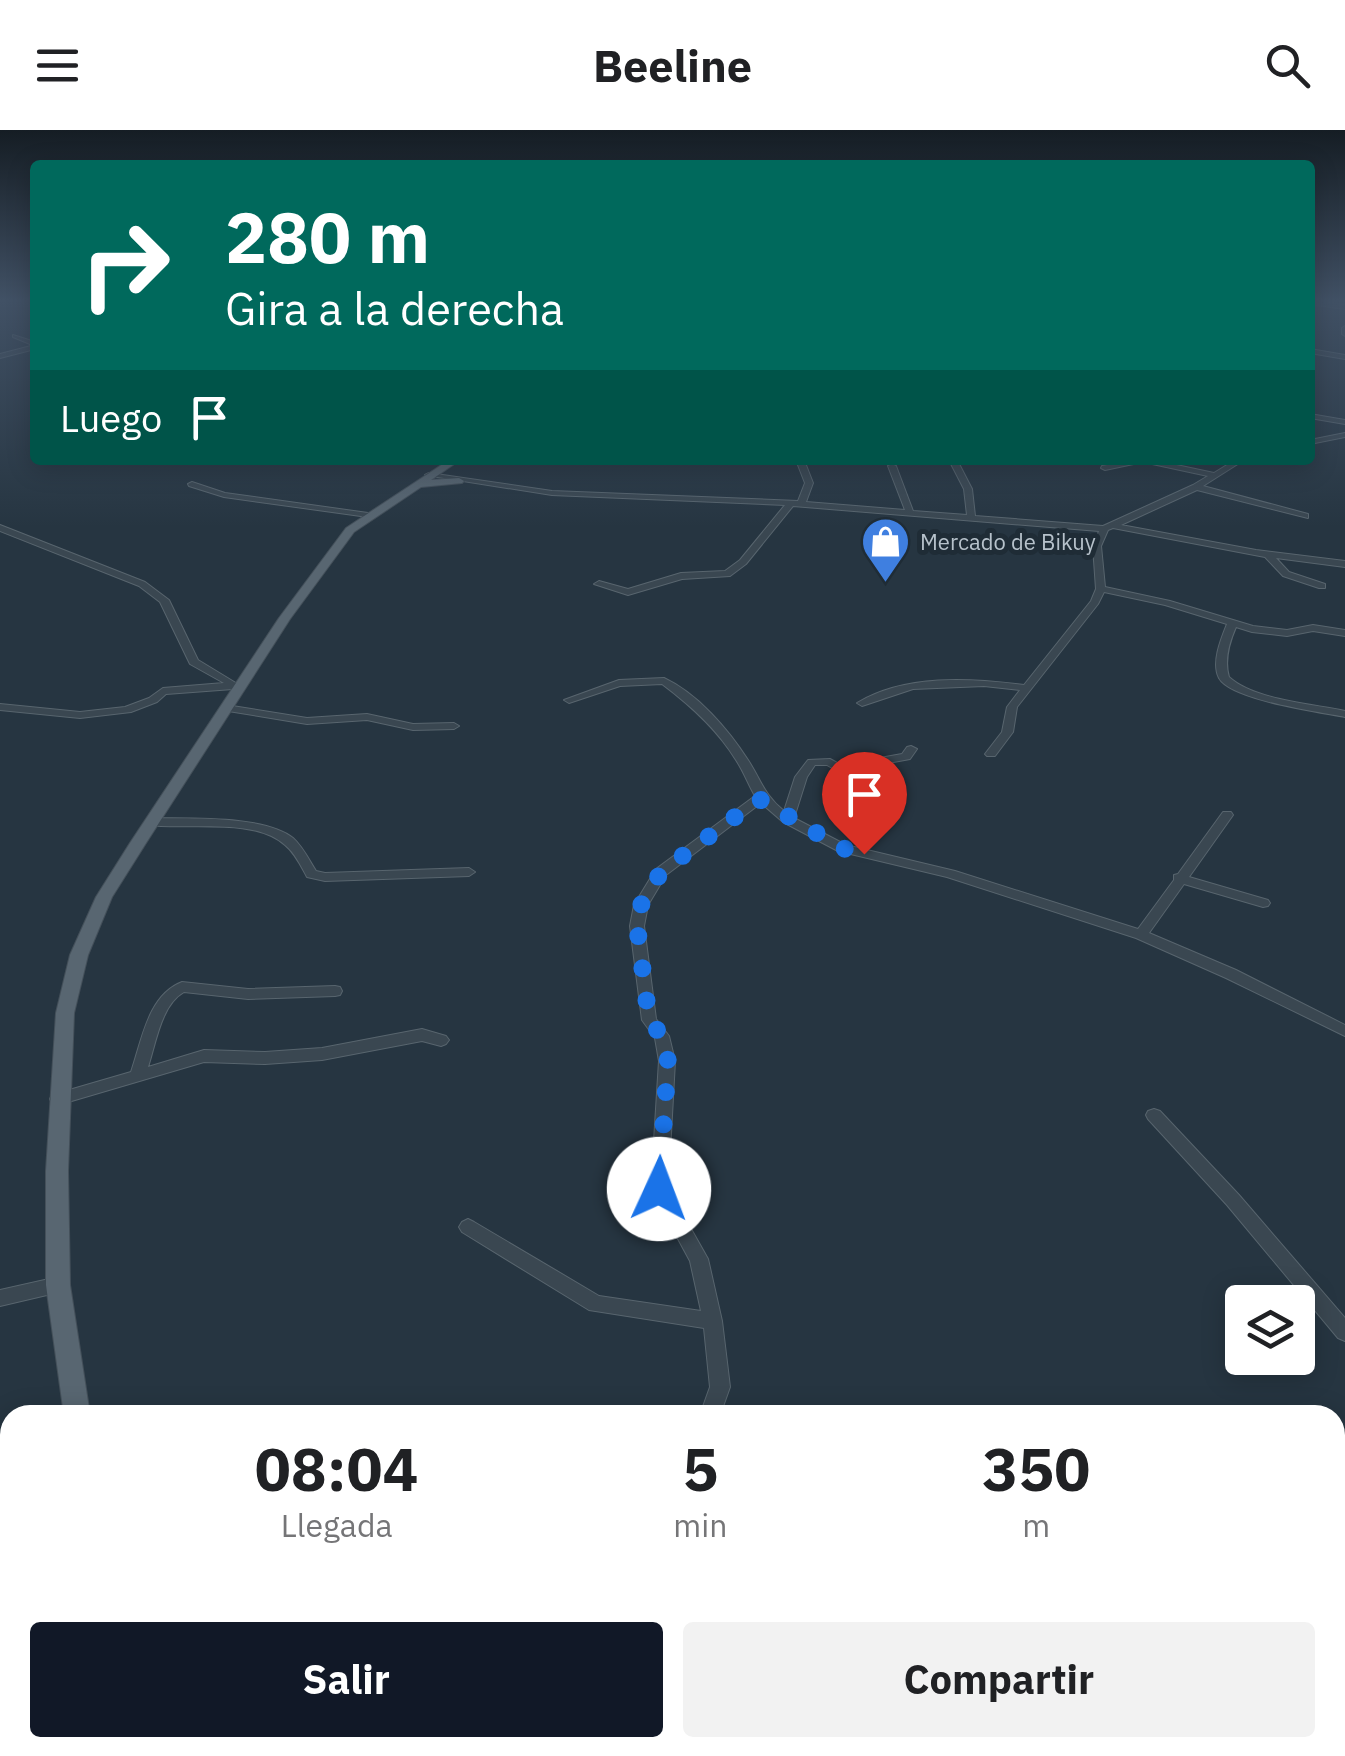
<!DOCTYPE html>
<html lang="es">
<style>
:root{--surface:#fff;--page:#f2f2f2;--text:#202124;--muted:#757577;--accent:#111827}
body{margin:0;font-family:"IBM Plex Sans",sans-serif;background:var(--page);color:var(--text);height:100vh;display:flex;flex-direction:column;font-size:38px;white-space:nowrap}
*{box-sizing:border-box;margin:0}
p{font-size:32px;color:var(--muted)}
.icon{flex:none;width:55px;height:55px;fill:none;stroke:currentColor;stroke-width:2;stroke-linecap:round;stroke-linejoin:round}
.map{position:relative;flex:1;overflow:hidden}
.side{position:absolute;left:0px;top:1275px;width:1345px;height:352px;display:flex;flex-direction:column;background:var(--surface);border-radius:30px 30px 0 0;box-shadow:0 5px 25px #0003}
.side>*{flex:none}
.hud{position:absolute;left:30px;top:30px;width:1285px;height:305px;border-radius:10px;box-shadow:0 5px 25px #0003;background:#00695c;color:#fff;overflow:hidden}
.fabs{position:absolute;left:1225px;top:1155px;display:grid;gap:20px}
.fabs a{display:grid;place-items:center;width:90px;height:90px;border-radius:10px;background:var(--surface);box-shadow:0 5px 25px #0003;font-size:50px}
.pin{position:absolute;display:grid;place-items:center;width:85px;height:85px;color:#fff;margin:-102px -42px;border-radius:50% 50% 50% 0;rotate:-45deg;box-shadow:0 0 10px #0007}
.pin .icon{rotate:45deg}
.me{position:absolute;width:110px;margin:-55px;rotate:2deg;stroke-linejoin:round;filter:drop-shadow(0 0 8px #0008)}
.turn{display:flex;align-items:center;gap:35px;height:210px;padding:0 30px;font-size:45px}
.turn .icon{width:130px;height:130px;stroke-width:2.5}
.turn b{display:block;font-size:70px;line-height:85px}
.then{display:flex;align-items:center;height:95px;padding:0 30px;background:#0003;gap:20px;font-size:38px}
.eta{display:flex;justify-content:space-evenly;align-items:center;height:170px;text-align:center}
.eta b{font-size:60px;font-weight:700;line-height:70px}
.button{display:flex;gap:20px;margin-top:auto;padding:20px 30px}
.button a{flex:1;height:115px;border-radius:10px;background:var(--accent);color:#fff;font-size:40px;font-weight:700;line-height:115px;text-align:center}
.button a+a{background:var(--page);color:var(--text)}
header{display:flex;justify-content:space-between;align-items:center;height:130px;padding:0 30px;background:var(--surface);font-size:45px;font-weight:700}
.map>svg:first-child{display:block}
.lines{fill:none;stroke-linecap:round;stroke-linejoin:round}
.minor-casing{stroke:#58656e;stroke-width:2}
.major-casing{stroke:#44505a;stroke-width:2}
.minor{fill:#3a4751;fill-rule:evenodd}
.major{fill:#586671;fill-rule:evenodd}
.route{stroke:#1a73e8;stroke-width:18;stroke-dasharray:0 32.4}
.labels{text-anchor:middle;stroke-width:10;stroke-linejoin:round;paint-order:stroke}
.far-poi-label{font-size:22px;fill:#b7c2cb;stroke:#1f2c36;text-anchor:start}
</style>
<header><svg class="icon" aria-label="menu" viewBox="0 0 24 24"><path d="M4 6h16M4 12h16M4 18h16"/></svg>Beeline<svg class="icon" aria-label="search" viewBox="0 0 24 24"><circle cx="10" cy="10" r="6"/><path d="M15 15l6 6"/></svg></header>
<div class="map">
<svg width="1345" height="1626" viewBox="0 0 1345 1626">
<rect width="100%" height="100%" fill="#263541"/>
<g class="lines">
<defs>
<g id="minor">
<path d="M1310,170L1345,175V179L1310,174Z"/>
<path d="M1345,196V206L1342,204V198Z"/>
<path d="M13,205L35,212V219L0,228V224L31,216L30,214L13,207Z"/>
<path d="M1310,219L1345,225V229L1310,223Z"/>
<path d="M1310,284L1345,290V294L1310,288Z"/>
<path d="M1345,303V307L1310,314V310Z"/>
<path d="M796,330H804L813,353L806,372L905,380L888,336L892,334L896,336L913,381L967,385L964,359L949,330H957L972,359L975,386L1103,396L1193,355L1208,346L1143,332L1105,340L1101,338L1102,336L1133,330H1153L1214,343L1235,330H1244L1203,356L1308,384V388L1197,360L1121,395L1256,420L1345,431V437L1276,428L1289,442L1325,454V458H1319L1283,446L1265,427L1113,398L1108,400L1101,416L1105,457L1170,471L1253,496L1287,500L1313,495L1345,500V506L1313,501L1287,506L1252,502L1236,497C1229,513 1224,530 1229,547C1254,570 1312,574 1345,581V587C1320,582 1231,570 1219,548C1211,533 1221,509 1227,494L1165,475L1104,462L1098,474L1017,577L1013,602L995,626H987L985,624L1002,602L1007,577L1020,560L984,556L913,559L862,576L857,573C905,544 970,548 1024,555L1091,471L1096,459L1093,416L1099,401L793,376L746,434L730,446L682,449L628,465L594,454L599,451L628,459L681,443L725,441L740,430L785,375L552,365L425,345L429,343L552,361L798,371L805,353Z"/>
<path d="M192,352L225,363L368,383L372,385L368,387L224,367L189,356L188,354Z"/>
<path d="M0,395L145,452L169,470L198,530L244,558L239,561L233,559L166,564L157,572L131,582L80,588L0,580V574L80,582L125,577L149,568L163,558L224,553L190,534L160,472L139,456L0,401Z"/>
<path d="M664,548C698,564 728,599 748,630C761,650 764,665 784,681L795,647L808,630L830,629L841,635L902,624L907,617L911,616L917,619L910,629L839,642L827,635H815L807,647L794,688L846,715L955,741L1138,799L1174,750V745L1178,744L1223,682H1231L1233,685L1189,747L1268,770L1270,773L1268,776L1263,777L1184,754L1149,803L1236,840L1345,895V906L1226,848L1136,808L947,747L838,721L783,692L761,673L666,745L648,775L644,796L656,889L669,906L675,931L668,1058L708,1129L722,1191L730,1257L720,1285H700L710,1257L704,1198L589,1180L462,1102L459,1097L462,1092L468,1089L474,1092L599,1166L701,1181L690,1131L651,1059L659,931L655,908L642,890L630,796L634,775L656,739L755,666C748,654 744,642 736,630C717,599 690,575 662,554L620,556L569,573L564,570L619,550Z"/>
<path d="M226,575L307,588L367,584L413,594L454,593L459,596L454,599L413,600L367,590L307,594L222,580V576Z"/>
<path d="M152,688C189,689 264,685 293,708C303,717 309,730 316,741L325,743L469,738L475,742L469,746L325,751L307,747C301,736 295,723 285,715C254,687 187,700 148,695L146,692Z"/>
<path d="M182,852L248,859L335,856L340,857L342,861L340,865L335,866L248,869L184,862C161,875 156,913 148,937L204,920L265,922L322,918L422,899L446,906L449,910L446,914L441,916L422,911L322,930L265,934L204,932L58,975L52,973L50,969L52,965L131,942C142,910 148,865 182,852Z"/>
<path d="M1154,979L1160,981L1239,1065L1345,1188V1211L1338,1208L1227,1075L1148,989L1146,985L1148,981Z"/>
<path d="M58,1147L64,1149L67,1155L64,1161L0,1176V1160Z"/>
<path d="M149,1618H195L192,1626H146Z"/>
<path d="M980,1618H1015L1018,1626H983Z"/>
</g>
<g id="major">
<path d="M449,330H460L431,350L459,348L464,351L462,353L421,357L354,402L290,489L146,713L112,767L88,825L74,883L68,1041L70,1155L90,1285H64L46,1155V1041L56,883L70,825L96,767L130,713L279,488L346,398Z"/>
<path d="M122,1618H152L153,1626H123Z"/>
</g>
</defs>
<!-- minor casing -->
<use href="#minor" class="minor-casing"/>
<!-- major casing -->
<use href="#major" class="major-casing"/>
<!-- minor -->
<use href="#minor" class="minor"/>
<!-- major -->
<use href="#major" class="major"/>
</g>
<!-- sky -->
<linearGradient id="sky" x2="0" y2="1"><stop stop-color="#151d24"/><stop offset="0.43" stop-color="#415165"/><stop offset="1" stop-color="#415165" stop-opacity="0"/></linearGradient>
<rect width="1345" height="397" fill="url(#sky)"/>
<g class="lines">
<!-- route -->
<path class="route" d="M659,1059L668,931L662,906L649,890L637,796L641,775L661,742L759,669L842,718L864,724"/>
</g>
<!-- icons -->
<defs>
<symbol id="shop-pin" viewBox="-11 -11 22 30"><path d="M0 17L-7.5 6A9.5 9.5 0 1 1 7.5 6Z" fill="#3f7fe0" stroke="#1f2c36"/><path d="M-5-2.5h2.3a2.7 3.5 0 0 1 5.4 0H5L5.5 6h-11ZM-1.5-2.5h3a1.5 2.3 0 0 0-3 0Z" fill="#fff"/></symbol>
</defs>
<g fill-rule="evenodd">
<use href="#shop-pin" x="858" y="384" width="55" height="75"/>
</g>
<g class="labels">
<!-- far-poi labels -->
<g class="far-poi-label">
<text x="920" y="420">Mercado de Bikuy</text>
</g>
</g>
</svg>
<div class="fabs">
<a><svg class="icon" aria-label="layers" viewBox="0 0 24 24"><path d="M12 4l9 5-9 5-9-5zM3 14l9 5 9-5"/></svg></a>
</div>
<div class="pin" style="left:864px;top:724px;background:#d93025"><svg class="icon" aria-label="arrive" viewBox="0 0 24 24"><path d="M6 21V4h12l-3 4 3 4H6"/></svg></div>
<svg class="me" style="left:659px;top:1059px" viewBox="-20 -20 40 40"><circle r="19" fill="#fff"/><path d="M0-13L10 11 0 6-10 11z" fill="#1a73e8"/></svg>
<div class="hud">
<div class="turn"><svg class="icon" aria-label="right" viewBox="0 0 24 24"><path d="M7 20v-9h11M14 6l5 5-5 5"/></svg><div><b>280 m</b>Gira a la derecha</div></div>
<div class="then">Luego<svg class="icon" aria-label="arrive" viewBox="0 0 24 24"><path d="M6 21V4h12l-3 4 3 4H6"/></svg></div>
</div>
<section class="side">
<div class="eta">
<div><b>08:04</b><p>Llegada</p></div>
<div><b>5</b><p>min</p></div>
<div><b>350</b><p>m</p></div>
</div>
<div class="button"><a>Salir</a><a>Compartir</a></div>
</section>
</div>
